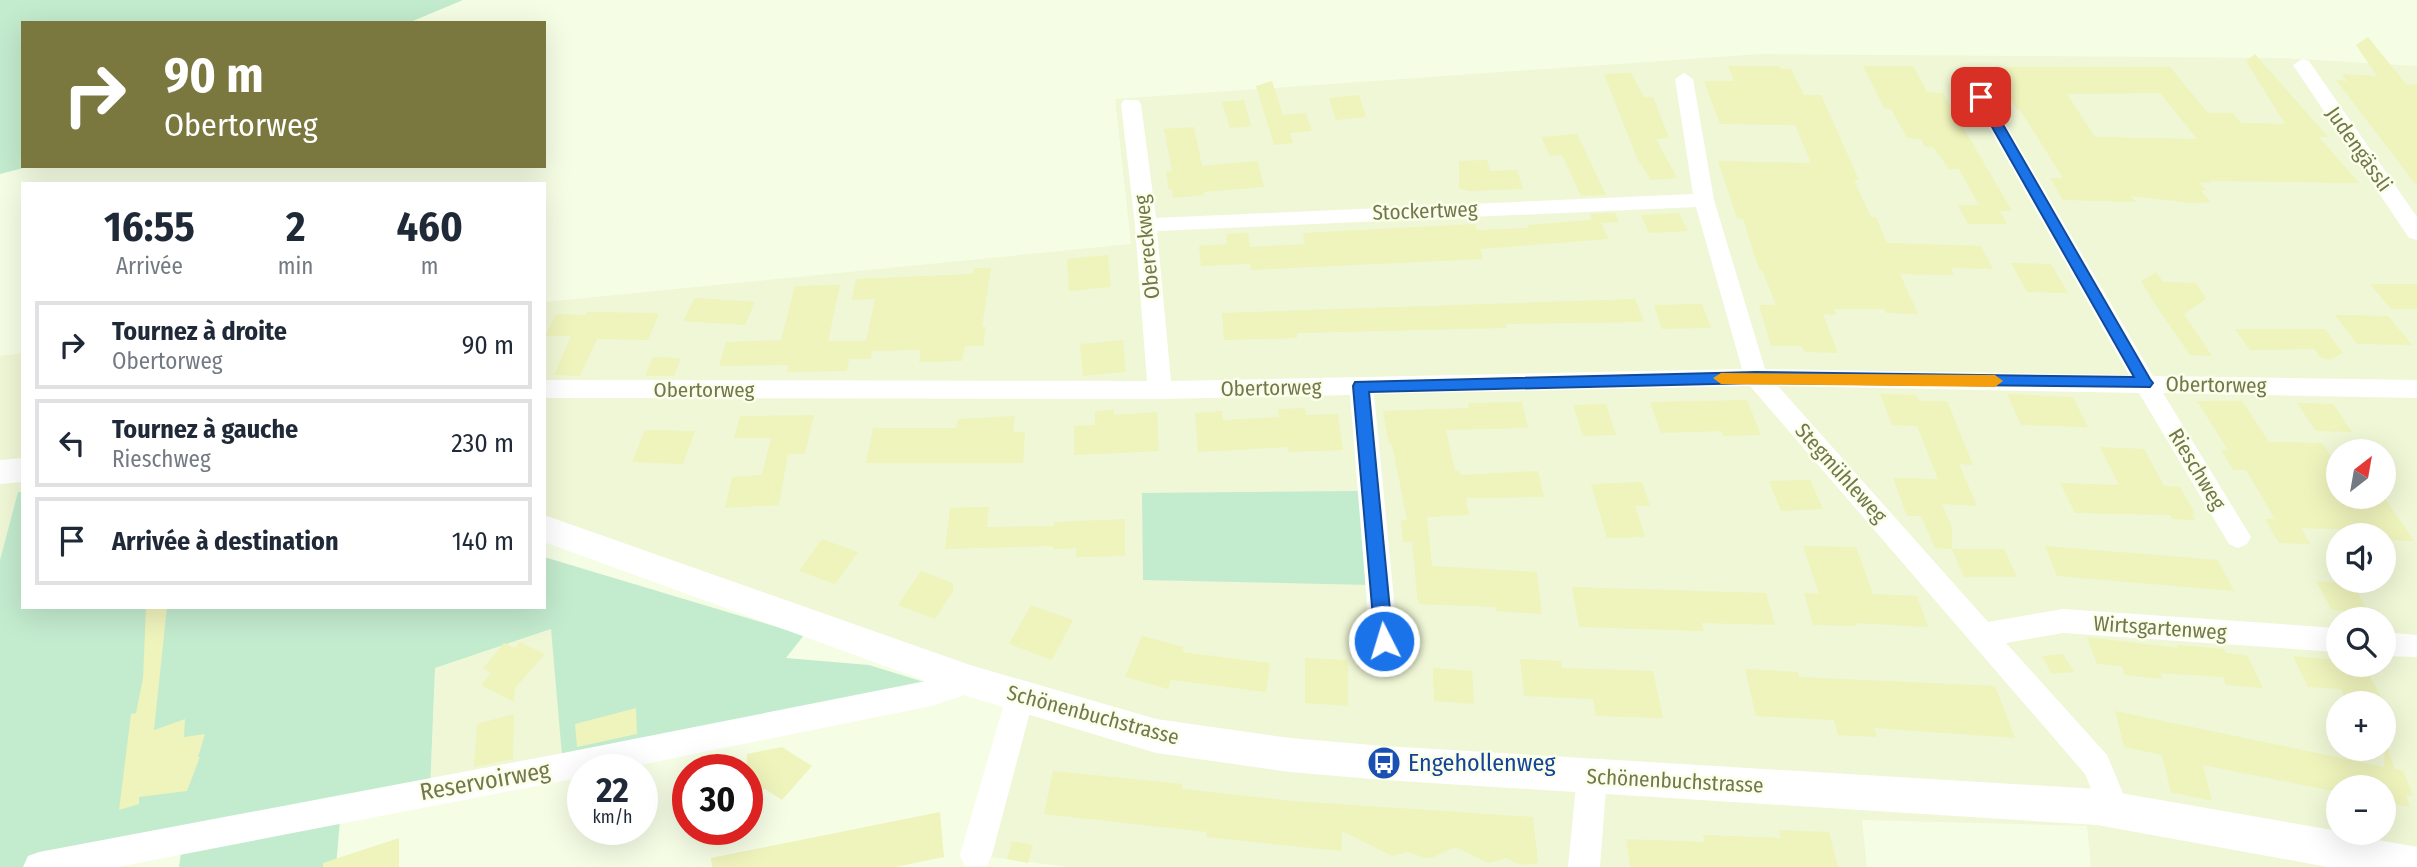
<!DOCTYPE html>
<html lang="fr">
<meta charset="utf-8">
<style>
:root{--surface:#fff;--page:#f2f2f3;--text:#1f2937;--muted:#747a83;--line:#e0e1e3}
body{margin:0;font-family:"Fira Sans Condensed",sans-serif;background:var(--page);color:var(--text);height:100vh;display:flex;flex-direction:column;font-size:26px;white-space:nowrap}
*{box-sizing:border-box;margin:0}
p{font-size:23px;color:var(--muted)}
.icon{flex:none;width:38px;height:38px;fill:none;stroke:currentColor;stroke-width:2;stroke-linecap:round;stroke-linejoin:round}
.map{position:relative;flex:1;overflow:hidden}
.side{position:absolute;left:21px;top:182px;width:525px;height:427px;display:flex;flex-direction:column;background:var(--surface);border-radius:0px;box-shadow:0 7px 28px #0002}
.side>*{flex:none}
.banner{position:absolute;left:21px;top:21px;width:525px;height:147px;border-radius:0px;box-shadow:0 7px 28px #0002;background:#7a783e;color:#fff;overflow:hidden}
.needle{width:46px;rotate:31deg}
.buttons{position:absolute;left:2326px;top:439px;display:grid;gap:14px}
.buttons a{display:grid;place-items:center;width:70px;height:70px;border-radius:50%;background:var(--surface);box-shadow:0 7px 28px #0002;font-size:35px}
.speed{position:absolute;left:567px;top:754px;display:flex;gap:14px;font-size:35px;font-weight:700;text-align:center}
.speed>*{display:grid;place-content:center;width:91px;height:91px;border-radius:50%;background:var(--surface);box-shadow:0 7px 28px #0002;line-height:1}
.speed small{font-size:18px;font-weight:400}
.speed .limit{border:10px solid #d22;background:#fff;color:#111}
.pin{position:absolute;display:grid;place-items:center;width:60px;height:60px;color:#fff;margin:-30px;border-radius:14px;box-shadow:0 4px 10px #0006}
.me{position:absolute;width:77px;margin:-38px;rotate:355deg;stroke-linejoin:round;filter:drop-shadow(0 0 5px #0008)}
.turn{display:flex;align-items:center;gap:24px;height:147px;padding:0 28px;font-size:32px}
.turn .icon{width:91px;height:91px;stroke-width:2.5}
.turn b{display:block;font-size:49px;line-height:60px}
.eta{display:flex;justify-content:space-evenly;align-items:center;height:119px;text-align:center}
.eta b{font-size:42px;font-weight:700;line-height:49px}
ul{padding:0;list-style:none}
li{display:flex;align-items:center;gap:21px;height:88px;margin:0 14px 10px;padding:0 14px;border:4px solid var(--line);border-radius:0px}
li div{flex:1}
li b{display:block;font-size:26px}
li em{font-style:normal}
.map>svg:first-child{display:block}
.residential{fill:#f0f7d6;fill-rule:evenodd}
.green{fill:#c3ebce}
.building{fill:#eff3bc;fill-rule:evenodd}
.lines{fill:none;stroke-linecap:round;stroke-linejoin:round}
.minor{fill:#fff;fill-rule:evenodd}
.tertiary{fill:#fff;fill-rule:evenodd}
.route{fill:#1a73e8;stroke:#114b97;stroke-width:2}
.slow{fill:#f59e0b}
.labels{text-anchor:middle;stroke-width:5;stroke-linejoin:round;paint-order:stroke}
.street-label{font-size:21px;fill:#757649;stroke:#f9ffeb}
.near-transit-label{font-size:24px;fill:#164399;stroke:#f9ffeb;text-anchor:start}
.near-street-label{font-size:24px;fill:#757649;stroke:#f9ffeb}
</style>
<div class="map">
<svg width="2417" height="867" viewBox="0 0 2417 867">
<rect width="100%" height="100%" fill="#f6fde5"/>
<!-- residential -->
<g class="residential">
<path d="M1761,54L2282,58L2417,66V867H2091L2087,826L1862,820L1867,867H1067L976,855L1019,697L544,528V302L1131,244L1115,99ZM2338,452H2384V497H2338ZM2338,536H2384V581H2338ZM2338,620H2384V665H2338ZM2338,704H2384V749H2338ZM2338,788H2384V833H2338Z"/>
<path d="M23,353V492H18L0,560V356Z"/>
<path d="M552,629L563,767L430,791L435,668Z"/>
</g>
<!-- green -->
<g class="green">
<path d="M0,0H463L408,23H23V166H31L0,174Z"/>
<path d="M1359,491L1373,585L1143,580L1142,493Z"/>
<path d="M18,492H23V607H544V557L804,635L786,658L869,665L924,682L563,767L551,629L435,668L430,791L341,808L336,867H179L183,840L39,867H0V560Z"/>
</g>
<!-- building -->
<g class="building">
<path d="M2368,37L2406,84L2417,85V186L2336,80L2347,81L2342,74L2377,76L2356,45Z"/>
<path d="M2255,54L2328,137H2319L2359,183L2209,181L2211,183L2198,182L2206,190L2201,191L2211,202L2191,203L2131,196L2136,202L2063,200L2050,178H2063L2020,110H2017L2006,92L2001,67H2170L2208,113H2233L2241,123L2285,124L2246,61ZM2160,93L2197,139L2095,137L2067,94Z"/>
<path d="M1728,66H1779L1781,69H1791L1804,95H1821L1859,180H1854L1871,217H1876L1887,243L1981,246L1993,269L1951,268L1954,275L1900,274L1918,314L1886,313L1884,309H1834L1836,315L1823,314L1838,353L1805,352L1802,346H1771L1759,305H1776L1762,270L1759,269L1743,219L1737,218L1718,161L1811,163L1795,125L1720,124L1704,81H1734Z"/>
<path d="M1863,66H1913L1927,92L1943,93L2012,211H2000L2007,224H1968L1958,205H1979L1959,169H1949L1933,147H1925L1921,139L1907,138L1891,109L1884,108Z"/>
<path d="M1631,73L1644,97H1653L1669,138L1656,139L1677,178L1651,180L1637,158L1604,74Z"/>
<path d="M1272,81L1283,115L1306,113L1312,131L1290,133L1293,143L1274,145L1256,86Z"/>
<path d="M1359,95L1366,117L1336,120L1329,98Z"/>
<path d="M1244,100L1251,126L1230,128L1222,102Z"/>
<path d="M1194,127L1202,166L1258,161L1264,187L1203,192L1204,195L1173,198L1172,189L1169,190L1166,172L1172,171L1164,129Z"/>
<path d="M1577,134L1606,195L1581,196L1562,155L1550,156L1541,137Z"/>
<path d="M1487,160L1490,171L1517,170L1523,189L1469,191L1459,188V161Z"/>
<path d="M1615,213L1619,222L1601,223L1609,239L1480,249L1483,259L1251,270L1250,264L1201,266L1199,246L1227,244L1226,234L1248,233L1250,247L1305,244L1303,233L1475,224L1477,230L1528,228L1527,225L1592,220L1590,214Z"/>
<path d="M1679,213L1688,231L1649,233L1641,215Z"/>
<path d="M1108,255L1111,287L1069,291L1067,259Z"/>
<path d="M2011,263L2051,264L2068,293L2027,292Z"/>
<path d="M975,268H991L982,327H986L983,346H965L962,361L919,362L921,350L872,351L871,359H849L847,371L787,372L789,365L719,366L726,342L781,340L795,286L840,285L828,341H866L875,299L852,300L856,279L972,274Z"/>
<path d="M2156,272L2163,282L2196,283L2206,299L2184,314L2212,356L2190,355L2155,304L2141,281Z"/>
<path d="M2370,284H2417V309H2391Z"/>
<path d="M695,298L755,302L745,325L683,321Z"/>
<path d="M1635,299L1644,322L1505,324L1507,328L1297,333V338L1224,340L1222,313Z"/>
<path d="M1702,304L1711,328L1662,329L1654,305Z"/>
<path d="M587,312L659,313L648,340L597,339L580,376L554,375L571,336H545L556,314L586,315Z"/>
<path d="M2335,315L2388,316L2412,345L2357,344Z"/>
<path d="M2235,329H2325L2343,353L2329,360L2320,357L2314,349L2250,350Z"/>
<path d="M1123,340L1126,372L1083,376L1080,344Z"/>
<path d="M653,357L681,358L674,376H645Z"/>
<path d="M1880,394L1916,395L1919,401H1947L1973,465L1959,464L1977,506L1942,504L1952,528V549L1935,548L1921,516H1907L1893,478L1938,479L1917,426L1892,425Z"/>
<path d="M2007,394L2073,397L2088,427L2021,425Z"/>
<path d="M1747,400L1761,435L1723,436L1721,431L1661,433L1650,402Z"/>
<path d="M2197,401H2242L2269,442L2322,443L2338,466V498L2385,499L2414,541L2384,540V536H2364L2361,530L2301,528L2310,544L2279,543L2265,519H2275L2246,470H2233L2221,450H2228Z"/>
<path d="M1522,402L1528,428L1446,430L1455,471L1459,470L1461,475L1538,471L1544,497L1466,498L1469,515L1427,517L1432,566L1537,572L1542,614L1496,611L1495,607L1418,604L1412,542H1403L1401,520H1407L1392,444H1389L1383,411L1469,408L1468,403Z"/>
<path d="M2297,403L2333,404L2352,432L2316,431Z"/>
<path d="M1606,404L1616,435L1583,436L1573,405Z"/>
<path d="M1305,408L1306,415L1338,414L1343,450L1288,452V447L1198,452L1195,413L1222,411L1223,420L1279,417L1278,409Z"/>
<path d="M1114,410V415L1157,412L1159,451L1074,455V426L1095,425V411Z"/>
<path d="M814,415L805,454H788L779,505L725,508L732,477L762,475L771,438H734L740,416Z"/>
<path d="M1015,416L1013,432H1025L1023,463H866L873,428H956L958,419Z"/>
<path d="M645,430L695,431L683,464L632,462Z"/>
<path d="M2100,447L2144,449L2164,486L2180,487L2195,514L2192,513L2195,520L2172,519L2170,515L2075,513L2060,483L2119,485Z"/>
<path d="M1810,480L1823,509L1781,511L1769,481Z"/>
<path d="M1642,482L1650,506H1635L1645,537L1607,538L1591,484Z"/>
<path d="M989,507L987,527L1054,526V522L1125,519V556L1076,557V548L1053,549V546L945,549L950,508Z"/>
<path d="M822,539L858,552L835,584L799,571Z"/>
<path d="M1803,546L1856,547L1873,594L1917,596L1928,627L1855,623L1856,626L1813,625L1804,593L1819,594Z"/>
<path d="M2045,546L2218,560L2234,591L2057,576Z"/>
<path d="M1952,549H2004L2017,577H1964Z"/>
<path d="M921,571L953,583V591L935,619L898,605Z"/>
<path d="M2316,581L2354,584L2368,613L2332,610Z"/>
<path d="M1572,587L1766,593L1775,625L1702,623L1704,631L1579,627Z"/>
<path d="M1031,605L1073,620L1052,660L1009,644Z"/>
<path d="M146,607H167L154,730L185,719L184,737L205,734L198,757H200L187,791L139,797V804L119,810L131,714L136,713L143,678Z"/>
<path d="M1142,636L1184,647L1182,652L1270,663L1266,692L1171,680L1168,689L1125,677Z"/>
<path d="M2087,637L2178,648L2177,645L2224,649L2226,653L2247,655L2263,688L2226,685L2223,677L2160,673L2163,679L2125,675L2122,666L2097,664Z"/>
<path d="M520,642L545,654L515,688L514,702L481,685L491,673L483,668L504,643L515,648Z"/>
<path d="M2063,654L2074,672L2052,674L2042,656Z"/>
<path d="M2293,656L2338,660V665L2364,666L2383,700L2345,697L2341,689L2308,687Z"/>
<path d="M1305,658L1348,660V706L1305,703Z"/>
<path d="M1520,659L1561,661L1562,668L1653,671L1663,718L1596,716L1593,699L1524,696Z"/>
<path d="M1433,668L1472,671L1474,704L1434,701Z"/>
<path d="M1745,669L1798,672L1799,677L1995,686L2015,738L1874,728L1877,737L1838,735L1834,720L1756,716Z"/>
<path d="M636,708L637,734L577,747L575,724Z"/>
<path d="M2115,711L2384,767L2385,742L2395,769L2403,770L2413,796L2406,795L2410,807L2384,802V788H2338V792L2203,765L2212,801L2171,792L2162,755L2124,747Z"/>
<path d="M514,714L513,759L474,767L477,724Z"/>
<path d="M782,747L812,766L782,800L765,789L747,794V754Z"/>
<path d="M1053,771L1183,784L1182,789L1292,801L1533,817L1538,863L1522,865L1505,858L1489,863L1455,847L1434,857L1425,858L1408,852L1392,856L1342,831L1341,851L1206,837L1207,832L1044,814Z"/>
<path d="M940,812L944,857L895,867H712L711,858Z"/>
<path d="M1779,830L1829,832L1838,867H1630L1626,839L1705,842L1703,835L1781,838Z"/>
<path d="M399,838V867H323V863Z"/>
<path d="M1012,841L1033,845L1028,863L1007,859Z"/>
</g>
<g class="lines">
<!-- minor -->
<g class="minor">
<path d="M2302,59L2309,61L2417,217V240L2409,238L2293,65Z"/>
<path d="M1967,67L1976,73L2153,376L2417,380V398L2163,393L2251,537L2247,544L2238,548L2229,544L2139,393L1778,386L1988,622L2063,609L2338,628V652L2063,633L2006,643L2107,755L2130,810L2126,820L2115,824L2104,820L2085,774L1750,386L1374,394L1398,641L1394,649L1384,653L1374,649L1370,641L1350,395L1160,399L544,398V380L1147,381L1135,225L1121,104L1124,100H1138L1141,104L1156,218L1693,194L1675,79L1684,73L1693,79L1714,200L1765,369L2129,375L1958,73ZM1696,207L1742,369L1171,381L1157,231Z"/>
<path d="M2384,632L2417,635V657L2384,656Z"/>
<path d="M970,669L980,672L984,681L980,690L931,706L615,770H583V777L117,867H23L28,856L39,852L563,753L931,680Z"/>
<path d="M1020,684L1030,688L1034,697L992,855L987,866H965L960,855L1006,697L1010,688Z"/>
<path d="M1592,762L1603,766L1607,776L1600,867H1568L1577,776L1581,766Z"/>
</g>
<!-- tertiary -->
<g class="tertiary">
<path d="M23,458V482L0,484V460Z"/>
<path d="M544,515L970,665L1156,719L1290,738L1384,746L2097,789L2338,831V833L2417,847V867H2328L2097,825L1384,780L1290,772L1156,753L970,697L544,542Z"/>
</g>
</g>
<!-- route -->
<path class="route" d="M1981,94L1987,97L2150,379L2153,383L2150,387L1756,383L1369,392L1393,641L1390,646L1384,649L1377,646L1375,641L1353,386L1355,382L1756,372L2134,377L1975,97Z"/>
<!-- slow -->
<path class="slow" d="M1721,373L1995,375L2003,381L1995,387L1721,384L1713,378Z"/>
<!-- icons -->
<defs>
<symbol id="bus-disc" viewBox="-11 -11 22 22"><circle r="9.5" fill="#1a4fb4" stroke="#f9ffeb"/><path d="M-5-6H5V4H4V6H2V4H-2V6H-4V4H-5ZM-3.5-4V0h7V-4ZM-3.5 1.2v1.5H-2V1.2ZM2 1.2v1.5H3.5V1.2Z" fill="#fff"/></symbol>
</defs>
<g fill-rule="evenodd">
<use href="#bus-disc" x="1365" y="744" width="38" height="38"/>
</g>
<g class="labels">
<!-- street labels -->
<g class="street-label">
<text transform="translate(2359 149) rotate(55)" y="7">Judengässli</text>
<text transform="translate(1425 211) rotate(-2)" y="7">Stockertweg</text>
<text transform="translate(1147 247) rotate(-96)" y="7">Obereckweg</text>
<text transform="translate(2216 385) rotate(1)" y="7">Obertorweg</text>
<text transform="translate(1271 388) rotate(-1)" y="7">Obertorweg</text>
<text x="704" y="397">Obertorweg</text>
<text transform="translate(2197 469) rotate(59)" y="7">Rieschweg</text>
<text transform="translate(1841 473) rotate(48)" y="7">Stegmühleweg</text>
<text transform="translate(2160 628) rotate(4)" y="7">Wirtsgartenweg</text>
<text transform="translate(1093 715) rotate(15)" y="7">Schönenbuchstrasse</text>
<text transform="translate(1675 781) rotate(3)" y="7">Schönenbuchstrasse</text>
</g>
<!-- near-transit labels -->
<g class="near-transit-label">
<text x="1408" y="771">Engehollenweg</text>
</g>
<!-- near-street labels -->
<g class="near-street-label">
<text transform="translate(485 781) rotate(-10)" y="8">Reservoirweg</text>
</g>
</g>
</svg>
<div class="buttons">
<a><svg class="needle" viewBox="-14 -14 28 28"><path d="M0-13l5 13h-10z" fill="#e53935"/><path d="M0 13l5-13h-10z" fill="#747a83"/></svg></a>
<a><svg class="icon" aria-label="sound" viewBox="0 0 24 24"><path d="M4 9h4l5-4v14l-5-4H4zM17 9q2 3 0 6"/></svg></a>
<a><svg class="icon" aria-label="search" viewBox="0 0 24 24"><circle cx="10" cy="10" r="6"/><path d="M15 15l6 6"/></svg></a>
<a>+</a>
<a>−</a>
</div>
<div class="speed"><div>22<small>km/h</small></div><div class="limit">30</div></div>
<div class="pin" style="left:1981px;top:97px;background:#d93025"><svg class="icon" aria-label="arrive" viewBox="0 0 24 24"><path d="M6 21V4h12l-3 4 3 4H6"/></svg></div>
<svg class="me" style="left:1384px;top:641px" viewBox="-20 -20 40 40"><circle r="17" fill="#1a73e8" stroke="#fff" stroke-width="3"/><path d="M0-11L8 9 0 5-8 9z" fill="#fff"/></svg>
<div class="banner">
<div class="turn"><svg class="icon" aria-label="right" viewBox="0 0 24 24"><path d="M7 20v-9h11M14 6l5 5-5 5"/></svg><div><b>90 m</b>Obertorweg</div></div>
</div>
<section class="side">
<div class="eta">
<div><b>16:55</b><p>Arrivée</p></div>
<div><b>2</b><p>min</p></div>
<div><b>460</b><p>m</p></div>
</div>
<ul>
<li><svg class="icon" aria-label="right" viewBox="0 0 24 24"><path d="M7 20v-9h11M14 6l5 5-5 5"/></svg><div><b>Tournez à droite</b><p>Obertorweg</p></div><em>90 m</em></li>
<li><svg class="icon" aria-label="left" viewBox="0 0 24 24"><path d="M17 20v-9H6M10 6l-5 5 5 5"/></svg><div><b>Tournez à gauche</b><p>Rieschweg</p></div><em>230 m</em></li>
<li><svg class="icon" aria-label="arrive" viewBox="0 0 24 24"><path d="M6 21V4h12l-3 4 3 4H6"/></svg><div><b>Arrivée à destination</b></div><em>140 m</em></li>
</ul>
</section>
</div>
